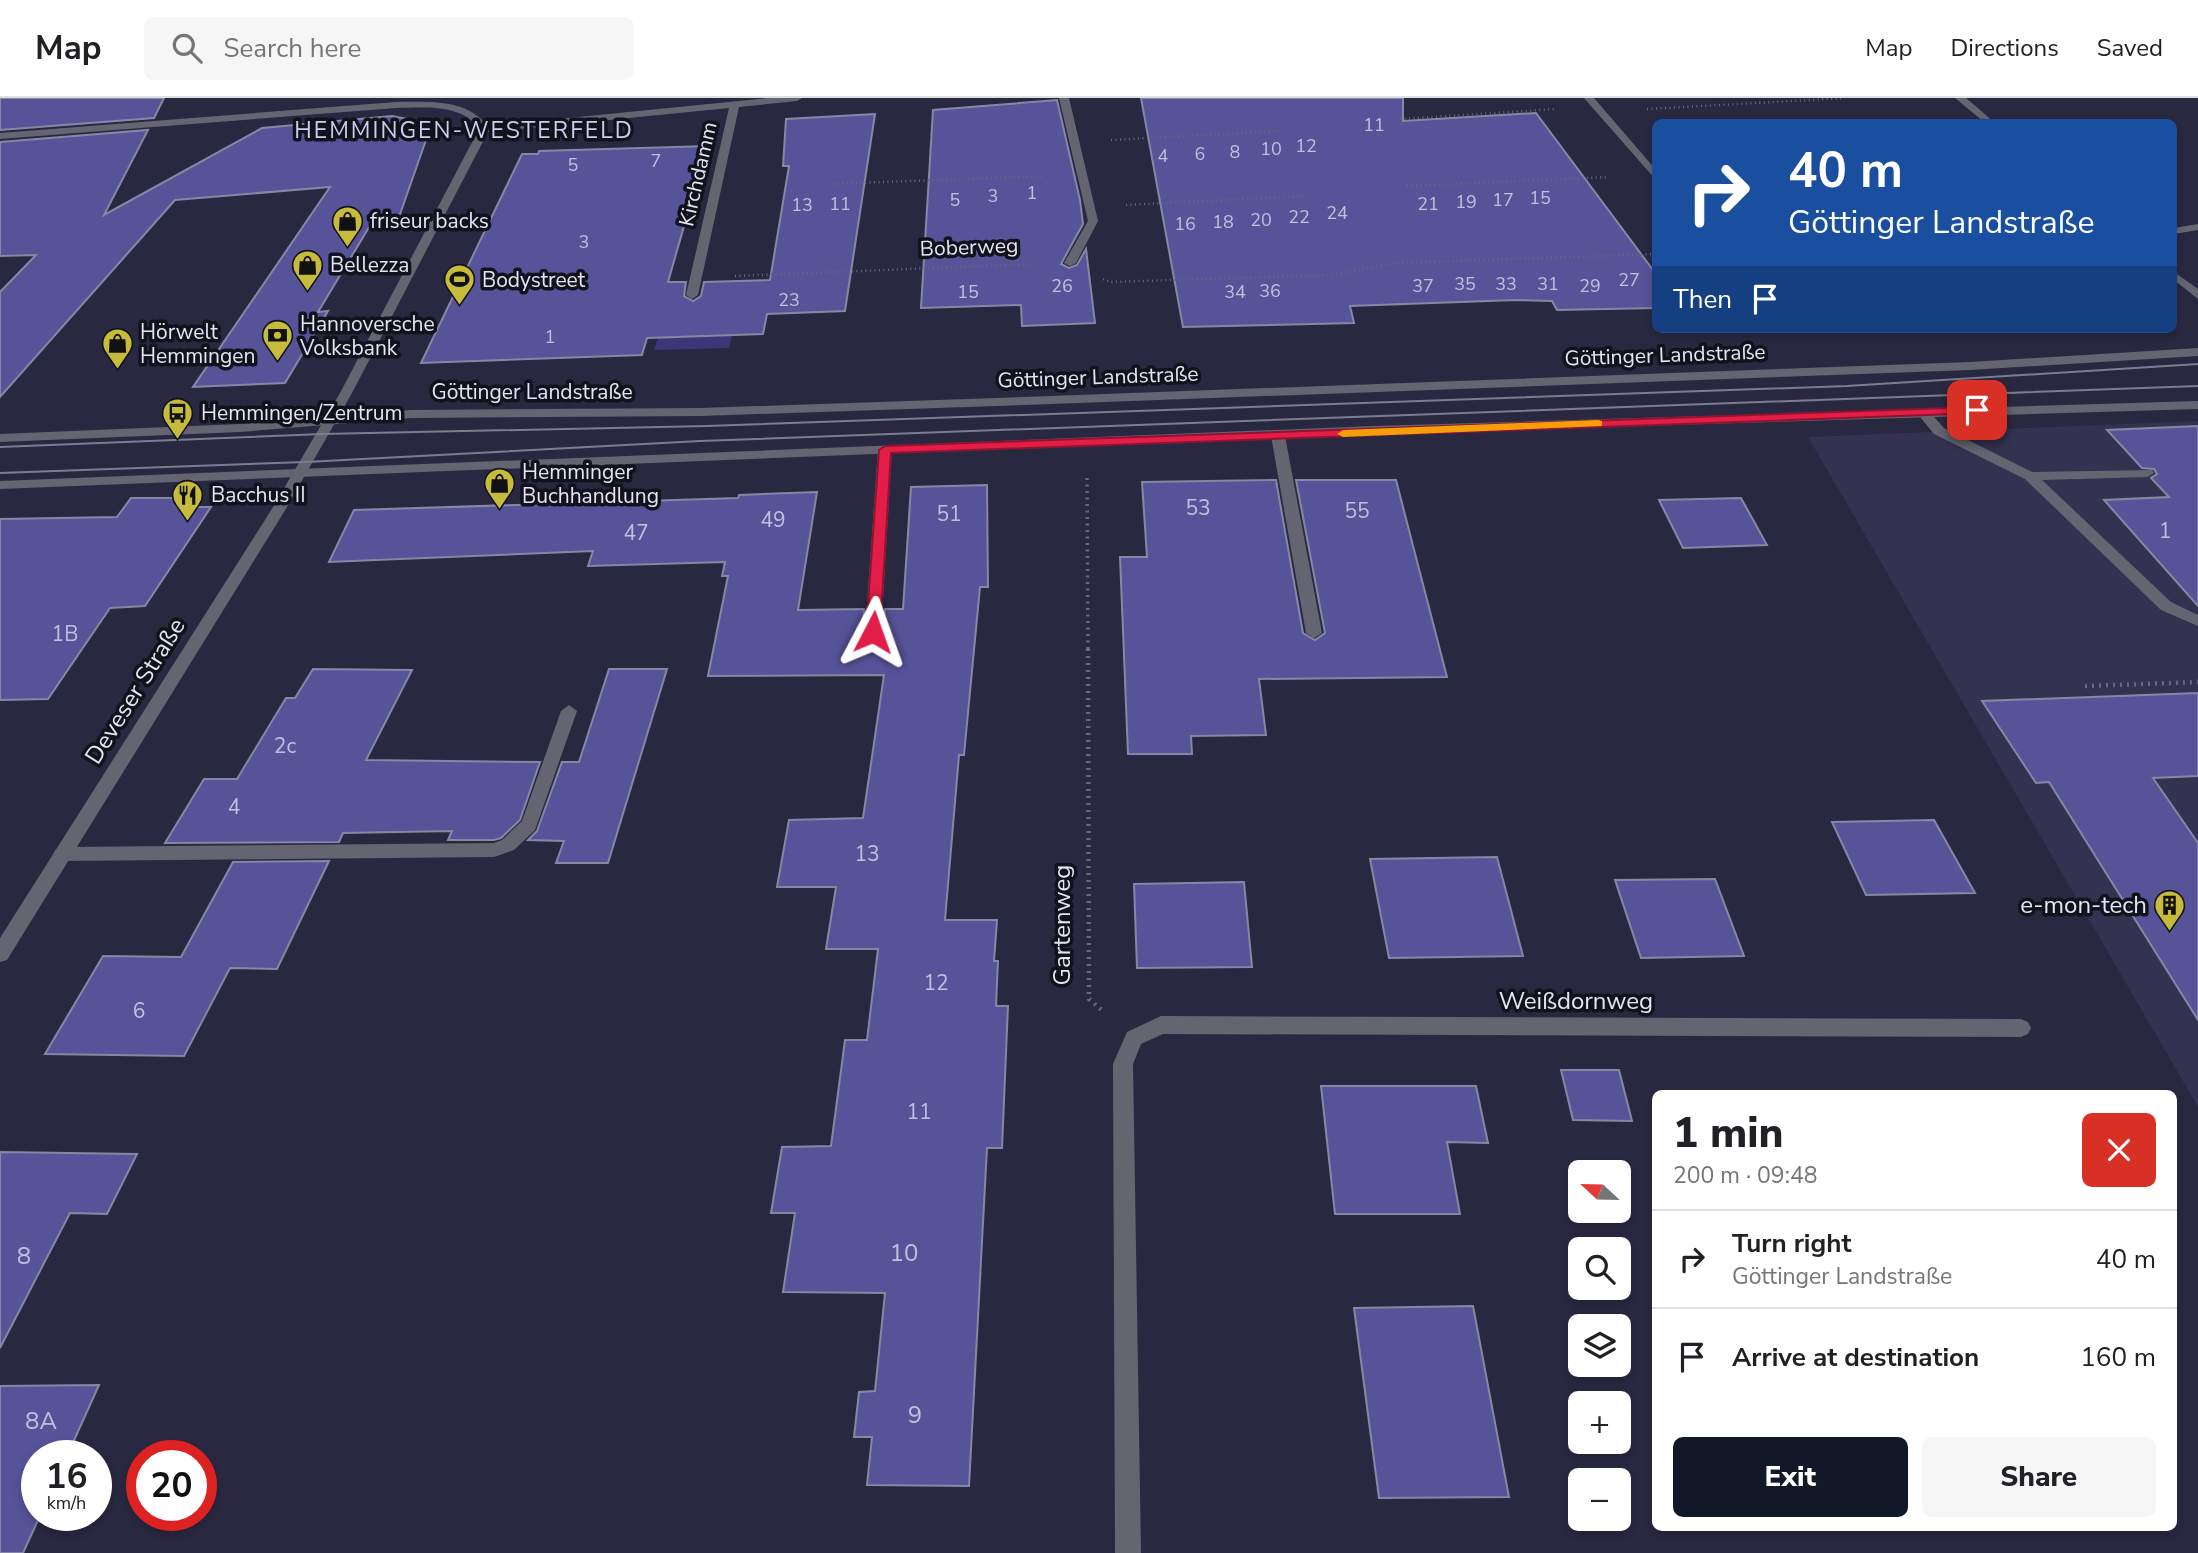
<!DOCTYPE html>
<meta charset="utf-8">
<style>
:root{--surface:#fff;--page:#f6f6f6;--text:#202124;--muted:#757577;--line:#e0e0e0;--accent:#111827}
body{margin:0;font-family:"Nunito Sans",sans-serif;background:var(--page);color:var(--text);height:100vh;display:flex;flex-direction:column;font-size:26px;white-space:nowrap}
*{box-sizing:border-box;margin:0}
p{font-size:23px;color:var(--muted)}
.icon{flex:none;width:38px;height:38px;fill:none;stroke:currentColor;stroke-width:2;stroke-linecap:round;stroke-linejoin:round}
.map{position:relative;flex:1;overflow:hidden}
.sheet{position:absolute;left:1652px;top:992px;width:525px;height:441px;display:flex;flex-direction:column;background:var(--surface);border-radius:10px;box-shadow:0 4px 10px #0003}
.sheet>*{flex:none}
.guide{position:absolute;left:1652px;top:21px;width:525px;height:214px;border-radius:10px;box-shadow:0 4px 10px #0003;background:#1a4fa0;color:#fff;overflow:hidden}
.needle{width:46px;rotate:292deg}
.tools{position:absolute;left:1568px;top:1062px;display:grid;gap:14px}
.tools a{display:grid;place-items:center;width:63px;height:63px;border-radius:10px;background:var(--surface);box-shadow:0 4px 10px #0003;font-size:35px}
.speed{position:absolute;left:21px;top:1342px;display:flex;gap:14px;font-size:35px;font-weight:700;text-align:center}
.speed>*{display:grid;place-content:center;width:91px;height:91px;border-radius:50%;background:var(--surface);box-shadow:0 4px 10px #0003;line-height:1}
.speed small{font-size:18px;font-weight:400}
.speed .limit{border:10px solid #d22;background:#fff;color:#111}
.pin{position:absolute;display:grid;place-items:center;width:60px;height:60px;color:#fff;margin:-30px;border-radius:14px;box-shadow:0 4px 10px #0006}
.me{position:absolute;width:77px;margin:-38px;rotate:4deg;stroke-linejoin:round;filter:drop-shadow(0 0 5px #0008)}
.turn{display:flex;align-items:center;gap:24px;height:147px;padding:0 21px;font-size:32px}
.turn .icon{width:91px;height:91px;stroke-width:2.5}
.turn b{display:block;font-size:49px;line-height:60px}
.then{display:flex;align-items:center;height:66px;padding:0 21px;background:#0003;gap:14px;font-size:26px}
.round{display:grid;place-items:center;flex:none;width:74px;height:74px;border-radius:10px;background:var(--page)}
.head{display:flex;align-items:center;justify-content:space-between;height:119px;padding:0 21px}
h1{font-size:42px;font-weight:800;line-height:52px}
.action{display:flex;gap:14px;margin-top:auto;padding:14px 21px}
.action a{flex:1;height:80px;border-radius:10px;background:var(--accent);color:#fff;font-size:28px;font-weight:800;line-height:80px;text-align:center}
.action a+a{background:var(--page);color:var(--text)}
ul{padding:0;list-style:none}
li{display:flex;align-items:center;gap:21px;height:98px;padding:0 21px;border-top:2px solid var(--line)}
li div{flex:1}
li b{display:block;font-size:26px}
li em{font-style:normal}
header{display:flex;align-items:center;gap:42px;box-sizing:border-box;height:98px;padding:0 35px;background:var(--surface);border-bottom:2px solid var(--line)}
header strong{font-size:33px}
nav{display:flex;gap:38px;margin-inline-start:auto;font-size:24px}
.search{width:490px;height:63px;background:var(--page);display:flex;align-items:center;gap:18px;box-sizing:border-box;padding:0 24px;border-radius:10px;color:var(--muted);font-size:26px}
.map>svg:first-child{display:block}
.built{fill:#333250}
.green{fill:#3d3779}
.building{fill:#575399;stroke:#8687a5;stroke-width:2}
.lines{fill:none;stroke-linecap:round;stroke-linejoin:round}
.path-far2{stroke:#68687e;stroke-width:2.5;stroke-dasharray:1 3.5;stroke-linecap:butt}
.path-far1{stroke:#68687e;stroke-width:3.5;stroke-dasharray:2 4.5;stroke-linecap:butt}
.path{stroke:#68687e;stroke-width:4.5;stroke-dasharray:2 5;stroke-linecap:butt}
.service{fill:#656572;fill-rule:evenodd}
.minor{fill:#656572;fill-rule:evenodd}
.tertiary{fill:#656572;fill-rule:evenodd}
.tram{stroke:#7d7d92;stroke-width:2}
.route{fill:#e11d48;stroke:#92132f;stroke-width:2}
.slow{fill:#f59e0b}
.labels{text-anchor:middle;stroke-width:7;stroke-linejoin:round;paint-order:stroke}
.far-number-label{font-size:18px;fill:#c0c0dd}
.far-street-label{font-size:21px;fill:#e3e4f4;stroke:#12121d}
.far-poi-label{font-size:21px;fill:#e3e4f4;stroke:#12121d;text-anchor:start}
.number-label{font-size:21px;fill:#c0c0dd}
.far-quarter-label{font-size:23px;letter-spacing:2px;fill:#cccded;stroke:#12121d}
.street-label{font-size:24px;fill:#e3e4f4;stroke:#12121d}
.poi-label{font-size:24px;fill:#e3e4f4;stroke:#12121d;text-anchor:end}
.near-number-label{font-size:24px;fill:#c0c0dd}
</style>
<header>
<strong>Map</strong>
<div class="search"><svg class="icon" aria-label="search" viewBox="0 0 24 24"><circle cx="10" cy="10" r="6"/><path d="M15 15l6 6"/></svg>Search here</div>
<nav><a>Map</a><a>Directions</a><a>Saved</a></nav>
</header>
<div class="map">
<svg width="2198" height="1455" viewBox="0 0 2198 1455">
<rect width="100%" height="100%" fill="#292841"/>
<!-- built -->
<path class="built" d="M2198,323V1009L1808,339Z"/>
<!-- green -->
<path class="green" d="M735,221L729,250L654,252L664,223Z"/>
<!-- building -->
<g class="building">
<path d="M0,0H164L154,20L0,32Z"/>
<path d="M1141,0H1403V23L1536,15L1656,176V210L1557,212L1552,203L1516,202L1350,208L1354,225L1183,229Z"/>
<path d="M1057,2L1080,102L1083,126L1061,166L1069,170L1077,167L1086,151L1095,225L1022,228L1021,207L921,210L933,12Z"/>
<path d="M875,16L845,213L767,216L763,236L647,240L642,257L421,265L522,56H538L539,53L707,48L668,184H686L684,198L693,203L701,198L704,184L770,182L789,68H783L786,21Z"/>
<path d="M392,18L407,21L426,42L399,119L374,121L318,214L328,213L285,285L193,289L330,89L175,102L0,299V194L36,157L0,158V44L148,32L104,117L262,30Z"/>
<path d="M2198,328V508L2104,402L2169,399L2151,380L2157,376L2154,371L2142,370L2107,332Z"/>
<path d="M1276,382L1303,535L1315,542L1325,535L1296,382H1396L1447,579L1259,581L1266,637L1191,638L1192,656H1128L1120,459H1147L1142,384Z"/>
<path d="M987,387L988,489H980L964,657H959L945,822H997L994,863H998L996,908H1008L1002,1050H987L969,1388L867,1387L872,1339H854L859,1294L875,1293L885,1195L783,1194L795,1115H771L782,1049L831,1048L845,942H867L878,851H826L836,789H777L789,722L863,720L884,577L708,578L728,478H722L725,464L588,468L593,453L329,464L354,412L738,400L739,397L817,394L798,512L864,511L862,534L874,541L884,534L885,511H903L911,389Z"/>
<path d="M131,400H198L191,409H211L145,508L110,510L48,601L0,602V421L117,419Z"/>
<path d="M1741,400L1767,447L1683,450L1659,402Z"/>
<path d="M313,571L412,572L366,662L540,664L520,722L501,740L494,742H448L452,733L343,735L339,744L165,745L204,681H237L286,600H295Z"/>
<path d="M609,571H667L608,765H556L564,743L528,742L537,733L562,664H579Z"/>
<path d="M2198,595V678L2153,680L2198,745V922L2049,684L2036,685L1982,603Z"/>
<path d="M1934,722L1975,795L1866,797L1832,724Z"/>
<path d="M1497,759L1523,858L1389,860L1370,761Z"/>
<path d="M329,763L277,871L230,870L184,958L45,956L103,858L181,859L233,764Z"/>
<path d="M1715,781L1744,858L1641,860L1615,782Z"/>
<path d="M1244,784L1252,869L1137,870L1134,786Z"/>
<path d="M1561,972H1619L1632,1023L1573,1022Z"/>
<path d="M1321,988H1476L1488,1045L1447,1044L1460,1116H1335Z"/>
<path d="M0,1054L137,1056L107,1116L70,1115L0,1250Z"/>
<path d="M1473,1208L1509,1399L1379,1400L1354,1210Z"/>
<path d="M99,1287L67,1358H37V1418H40L23,1455H0V1288Z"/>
</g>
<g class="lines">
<!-- path-far2 -->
<g class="path-far2">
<path d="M1647,11L1845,0"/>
<path d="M1400,21L1556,11"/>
<path d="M1111,42L1278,33"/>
<path d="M829,86L1045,78"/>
<path d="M1407,88L1609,79"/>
<path d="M1126,107L1305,98"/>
<path d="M735,178L1034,166"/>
<path d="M1103,181L1110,184L1332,177L1395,165L1656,156"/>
</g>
<!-- path-far1 -->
<path class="path-far1" d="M1087,380L1088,553"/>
<!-- path -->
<g class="path">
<path d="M1088,551L1089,901L1104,914"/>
<path d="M2085,588L2198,584"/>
</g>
<!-- service -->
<g class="service">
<path d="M2198,126V132L2174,136V130Z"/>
<path d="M1922,310L1927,311L1944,330L2032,374L2152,372L2154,375L2147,379L2042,382L2171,504L2198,517V528L2161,512L2025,381L1934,336L1916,314Z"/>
<path d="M1278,334L1285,338L1322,535L1314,540L1306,535L1271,338Z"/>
<path d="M885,347L892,351L881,534L873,539L865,534L878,351Z"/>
<path d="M569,607L577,613L535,732L514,752L494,759L62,763L56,761L53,756L56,751L62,749L494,745L502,742L522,723L561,613Z"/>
</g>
<!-- minor -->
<g class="minor">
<path d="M768,0H802L797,3L739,9L698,197L692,201L686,197L729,10L488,34L352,295L284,414L7,862L0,864V840L270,414L340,295L479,31C461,5 424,10 396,10L0,41V35L396,4C427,4 467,0 487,28Z"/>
<path d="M1059,0H1069L1098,123L1076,165L1070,168L1064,165L1088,123Z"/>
<path d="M1584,0H1594L1656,72V82Z"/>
<path d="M1161,918L2021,921L2028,924L2031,930L2028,936L2021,939L1163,936L1141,946L1133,966L1141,1455H1115L1113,966L1127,934Z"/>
</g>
<!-- tertiary -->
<g class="tertiary">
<path d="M1955,0H1966L1994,24H1984Z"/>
<path d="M2174,174L2198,191V201L2174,182Z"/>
<path d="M2198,250V258L1970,272L1024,307L701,318L411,320L240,334L0,344V336L240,326L411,312L701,310L1024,299L1970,264Z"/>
<path d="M2198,303V311L1374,336L0,391V383L1374,328Z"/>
</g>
<!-- tram -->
<g class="tram">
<path d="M0,349L322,336L707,328L1847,288L2198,266"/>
<path d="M0,375L306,364L700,343L2198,288"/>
</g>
</g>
<!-- route -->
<path class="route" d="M1977,309L1981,310V315L891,355L880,534L873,539L866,534L879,352L885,348Z"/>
<!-- slow -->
<path class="slow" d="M1598,322L1602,323V328L1343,339L1337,336L1343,332Z"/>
<!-- icons -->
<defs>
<symbol id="shop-pin" viewBox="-11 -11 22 30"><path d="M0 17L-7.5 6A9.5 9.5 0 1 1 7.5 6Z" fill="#c7bb3c" stroke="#12121d"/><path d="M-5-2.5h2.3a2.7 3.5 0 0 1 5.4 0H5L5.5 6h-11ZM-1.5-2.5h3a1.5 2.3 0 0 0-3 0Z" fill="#111"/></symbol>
<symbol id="stadium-pin" viewBox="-11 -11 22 30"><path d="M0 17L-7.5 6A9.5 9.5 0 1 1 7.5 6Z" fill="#c7bb3c" stroke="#12121d"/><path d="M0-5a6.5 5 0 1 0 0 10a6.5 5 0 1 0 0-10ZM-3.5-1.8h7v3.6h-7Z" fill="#111"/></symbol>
<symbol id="bank-pin" viewBox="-11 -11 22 30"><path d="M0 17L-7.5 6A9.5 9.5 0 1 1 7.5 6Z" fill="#c7bb3c" stroke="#12121d"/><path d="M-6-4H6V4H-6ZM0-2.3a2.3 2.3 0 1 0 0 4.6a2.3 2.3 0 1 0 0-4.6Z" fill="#111"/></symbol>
<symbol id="bus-pin" viewBox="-11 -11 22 30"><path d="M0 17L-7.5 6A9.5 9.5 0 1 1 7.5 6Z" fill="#c7bb3c" stroke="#12121d"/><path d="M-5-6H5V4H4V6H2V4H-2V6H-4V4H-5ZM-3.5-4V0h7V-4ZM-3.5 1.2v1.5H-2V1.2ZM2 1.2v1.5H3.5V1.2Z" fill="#111"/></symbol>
<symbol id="restaurant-pin" viewBox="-11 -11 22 30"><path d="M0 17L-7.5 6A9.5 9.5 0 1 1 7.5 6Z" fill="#c7bb3c" stroke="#12121d"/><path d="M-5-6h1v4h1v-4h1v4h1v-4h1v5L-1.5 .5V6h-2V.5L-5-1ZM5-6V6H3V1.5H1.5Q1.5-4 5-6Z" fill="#111"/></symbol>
<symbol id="building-pin" viewBox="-11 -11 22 30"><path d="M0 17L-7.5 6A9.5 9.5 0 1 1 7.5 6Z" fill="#c7bb3c" stroke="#12121d"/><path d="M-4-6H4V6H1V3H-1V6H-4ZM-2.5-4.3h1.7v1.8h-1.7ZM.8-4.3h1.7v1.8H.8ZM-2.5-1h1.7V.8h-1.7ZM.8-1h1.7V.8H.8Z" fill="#111"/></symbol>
</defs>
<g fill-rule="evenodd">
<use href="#shop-pin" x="330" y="106" width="35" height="47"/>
<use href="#shop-pin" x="290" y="150" width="35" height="47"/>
<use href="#stadium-pin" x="442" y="164" width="35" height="47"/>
<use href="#bank-pin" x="260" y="220" width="35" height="47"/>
<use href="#shop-pin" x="100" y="228" width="35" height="47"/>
<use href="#bus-pin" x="160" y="298" width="35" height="47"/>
<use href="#shop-pin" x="482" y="368" width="35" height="47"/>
<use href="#restaurant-pin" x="170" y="380" width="35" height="47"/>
<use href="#building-pin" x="2152" y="790" width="35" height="47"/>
</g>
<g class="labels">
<!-- far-number labels -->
<g class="far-number-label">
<text x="1374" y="33">11</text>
<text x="1306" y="54">12</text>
<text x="1271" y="57">10</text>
<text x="1235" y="60">8</text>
<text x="1200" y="62">6</text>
<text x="1163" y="64">4</text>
<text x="656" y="69">7</text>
<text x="573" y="73">5</text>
<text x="1032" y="101">1</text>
<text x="993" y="104">3</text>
<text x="1540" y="106">15</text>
<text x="955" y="108">5</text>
<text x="1503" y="108">17</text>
<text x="1466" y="110">19</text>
<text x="840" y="112">11</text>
<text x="1428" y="112">21</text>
<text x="802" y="113">13</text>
<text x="1337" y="121">24</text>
<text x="1299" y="125">22</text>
<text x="1261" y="128">20</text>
<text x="1223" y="130">18</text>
<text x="1185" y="132">16</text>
<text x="584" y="150">3</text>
<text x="1629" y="188">27</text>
<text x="1465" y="192">35</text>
<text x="1506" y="192">33</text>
<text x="1548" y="192">31</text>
<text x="1062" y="194">26</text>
<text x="1423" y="194">37</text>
<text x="1590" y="194">29</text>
<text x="1270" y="199">36</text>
<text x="968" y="200">15</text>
<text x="1235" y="200">34</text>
<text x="789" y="208">23</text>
<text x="550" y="245">1</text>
</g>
<!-- far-street labels -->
<g class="far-street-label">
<text transform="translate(698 76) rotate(-77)" y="7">Kirchdamm</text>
<text transform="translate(969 149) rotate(-2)" y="7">Boberweg</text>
<text transform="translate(1665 257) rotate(-2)" y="7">Göttinger Landstraße</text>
<text transform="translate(1098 279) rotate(-2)" y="7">Göttinger Landstraße</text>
<text x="532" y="301">Göttinger Landstraße</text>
</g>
<!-- far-poi labels -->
<g class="far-poi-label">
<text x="370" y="130">friseur backs</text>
<text x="330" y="174">Bellezza</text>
<text x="482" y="189">Bodystreet</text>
<text x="300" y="233">Hannoversche<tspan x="300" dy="24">Volksbank</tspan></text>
<text x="140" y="241">Hörwelt<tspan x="140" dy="24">Hemmingen</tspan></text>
<text x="201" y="322">Hemmingen/Zentrum</text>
<text x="522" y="381">Hemminger<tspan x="522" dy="24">Buchhandlung</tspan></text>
<text x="211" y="404">Bacchus II</text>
</g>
<!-- number labels -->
<g class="number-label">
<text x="1198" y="417">53</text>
<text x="1357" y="420">55</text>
<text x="949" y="423">51</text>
<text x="773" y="429">49</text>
<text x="2165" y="440">1</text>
<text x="636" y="442">47</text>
<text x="65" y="543">1B</text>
<text x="285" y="655">2c</text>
<text x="234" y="716">4</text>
<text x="867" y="763">13</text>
<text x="936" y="892">12</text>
<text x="139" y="920">6</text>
<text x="919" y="1021">11</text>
</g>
<!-- far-quarter labels -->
<g class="far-quarter-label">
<text x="464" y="40">HEMMINGEN-WESTERFELD</text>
</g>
<!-- street labels -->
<g class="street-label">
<text transform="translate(135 593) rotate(-58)" y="8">Deveser Straße</text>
<text transform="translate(1062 827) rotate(-90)" y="8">Gartenweg</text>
<text x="1576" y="911">Weißdornweg</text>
</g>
<!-- poi labels -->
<g class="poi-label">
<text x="2147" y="815">e-mon-tech</text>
</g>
<!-- near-number labels -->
<g class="near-number-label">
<text x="904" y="1163">10</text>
<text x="24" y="1166">8</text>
<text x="915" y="1325">9</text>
<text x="41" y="1331">8A</text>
</g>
</g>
</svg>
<div class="tools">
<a><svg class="needle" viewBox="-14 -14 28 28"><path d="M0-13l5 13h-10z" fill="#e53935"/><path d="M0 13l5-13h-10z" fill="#757577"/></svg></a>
<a><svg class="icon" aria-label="search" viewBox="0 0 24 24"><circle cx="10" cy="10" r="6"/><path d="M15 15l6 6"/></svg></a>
<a><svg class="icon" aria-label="layers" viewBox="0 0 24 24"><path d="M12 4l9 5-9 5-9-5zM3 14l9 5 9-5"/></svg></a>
<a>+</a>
<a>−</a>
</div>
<div class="speed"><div>16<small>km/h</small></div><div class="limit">20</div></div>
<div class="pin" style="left:1977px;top:312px;background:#d93025"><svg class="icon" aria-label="arrive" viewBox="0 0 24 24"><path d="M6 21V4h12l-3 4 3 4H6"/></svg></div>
<svg class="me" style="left:873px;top:534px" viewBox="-20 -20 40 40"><path d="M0-17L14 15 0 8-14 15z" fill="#e11d48" stroke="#fff" stroke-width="4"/></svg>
<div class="guide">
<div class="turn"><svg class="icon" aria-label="right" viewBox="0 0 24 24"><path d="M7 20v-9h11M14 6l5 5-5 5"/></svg><div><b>40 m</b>Göttinger Landstraße</div></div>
<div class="then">Then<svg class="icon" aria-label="arrive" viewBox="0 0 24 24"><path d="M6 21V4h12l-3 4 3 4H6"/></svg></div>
</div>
<section class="sheet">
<div class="head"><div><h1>1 min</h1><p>200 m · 09:48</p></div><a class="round" style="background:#d93025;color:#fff"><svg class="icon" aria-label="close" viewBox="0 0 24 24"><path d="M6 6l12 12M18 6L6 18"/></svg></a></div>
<ul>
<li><svg class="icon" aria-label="right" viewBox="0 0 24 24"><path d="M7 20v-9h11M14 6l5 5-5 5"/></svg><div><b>Turn right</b><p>Göttinger Landstraße</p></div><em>40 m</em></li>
<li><svg class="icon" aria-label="arrive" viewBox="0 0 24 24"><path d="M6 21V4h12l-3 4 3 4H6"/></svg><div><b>Arrive at destination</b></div><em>160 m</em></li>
</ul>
<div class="action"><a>Exit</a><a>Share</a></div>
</section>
</div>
